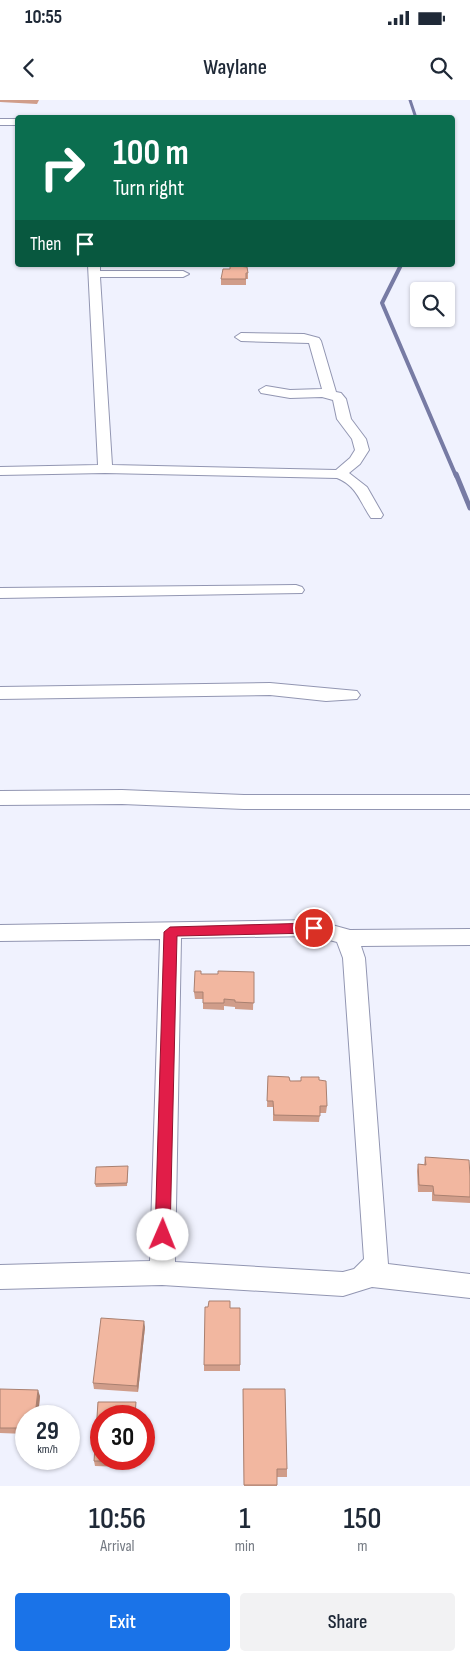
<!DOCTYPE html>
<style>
:root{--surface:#fff;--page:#f2f2f3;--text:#1f2937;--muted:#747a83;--accent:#1a73e8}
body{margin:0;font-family:"Sofia Sans Condensed",sans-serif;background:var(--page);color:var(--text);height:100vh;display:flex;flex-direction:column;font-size:19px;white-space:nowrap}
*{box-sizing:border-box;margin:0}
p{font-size:16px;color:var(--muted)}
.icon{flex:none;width:28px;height:28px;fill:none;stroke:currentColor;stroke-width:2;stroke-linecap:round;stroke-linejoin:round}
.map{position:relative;height:1386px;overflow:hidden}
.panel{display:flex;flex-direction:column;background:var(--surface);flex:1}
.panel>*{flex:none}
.top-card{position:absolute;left:15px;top:15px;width:440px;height:152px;border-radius:5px;box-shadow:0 1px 4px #0004;background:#0b6e4f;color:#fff;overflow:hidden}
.buttons{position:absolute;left:410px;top:182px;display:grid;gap:10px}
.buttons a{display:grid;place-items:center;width:45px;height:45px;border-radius:5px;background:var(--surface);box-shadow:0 1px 4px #0004;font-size:25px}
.speed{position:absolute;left:15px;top:1305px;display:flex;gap:10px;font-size:25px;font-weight:700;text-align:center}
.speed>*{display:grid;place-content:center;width:65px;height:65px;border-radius:50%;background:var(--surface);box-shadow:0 1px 4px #0004;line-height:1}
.speed small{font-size:12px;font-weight:400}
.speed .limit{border:8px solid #d22;background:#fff;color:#111}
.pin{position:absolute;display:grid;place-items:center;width:42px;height:42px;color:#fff;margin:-21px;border:2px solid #fff;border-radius:50%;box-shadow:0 1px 5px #0007}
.me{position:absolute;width:55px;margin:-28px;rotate:1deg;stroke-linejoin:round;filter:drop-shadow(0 0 4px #0008)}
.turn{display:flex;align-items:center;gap:18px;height:105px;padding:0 15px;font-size:22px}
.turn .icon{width:65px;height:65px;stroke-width:2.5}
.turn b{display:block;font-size:35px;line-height:42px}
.then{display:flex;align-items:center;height:48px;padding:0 15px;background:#0003;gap:10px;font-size:19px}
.eta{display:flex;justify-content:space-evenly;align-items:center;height:85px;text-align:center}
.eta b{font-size:30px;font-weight:600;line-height:35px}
.cta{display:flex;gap:10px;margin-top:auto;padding:10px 15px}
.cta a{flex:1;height:58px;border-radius:5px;background:var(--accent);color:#fff;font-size:20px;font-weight:600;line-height:58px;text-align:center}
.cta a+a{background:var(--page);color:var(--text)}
.status{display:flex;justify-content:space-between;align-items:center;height:35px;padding:0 25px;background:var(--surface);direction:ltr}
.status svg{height:14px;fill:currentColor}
header{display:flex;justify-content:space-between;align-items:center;height:65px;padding:0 15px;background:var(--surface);font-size:22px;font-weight:600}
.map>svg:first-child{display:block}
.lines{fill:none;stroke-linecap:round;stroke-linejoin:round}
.stream-far2{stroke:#777ba4;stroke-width:3}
.stream-far1{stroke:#777ba4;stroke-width:4}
.stream{stroke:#777ba4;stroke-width:5}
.minor-casing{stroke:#9296b2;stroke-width:2}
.minor{fill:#fff;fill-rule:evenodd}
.wall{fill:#d09d8a}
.shaded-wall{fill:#a98070}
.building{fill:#f2b7a0;stroke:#a98070}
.route{fill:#e11d48;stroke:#92132f}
</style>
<div class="status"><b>10:55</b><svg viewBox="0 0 49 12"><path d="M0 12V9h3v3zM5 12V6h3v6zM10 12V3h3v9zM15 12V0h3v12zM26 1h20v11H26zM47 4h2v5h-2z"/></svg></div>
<header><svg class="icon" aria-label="back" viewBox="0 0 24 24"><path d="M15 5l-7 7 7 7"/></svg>Waylane<svg class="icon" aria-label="search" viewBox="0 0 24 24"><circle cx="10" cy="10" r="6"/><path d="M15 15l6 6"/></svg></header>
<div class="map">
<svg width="470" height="1386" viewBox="0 0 470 1386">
<rect width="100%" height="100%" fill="#f0f2fe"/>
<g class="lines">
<!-- stream-far2 -->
<path class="stream-far2" d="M410,0L416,18"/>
<!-- stream-far1 -->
<path class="stream-far1" d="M401,165L382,203L456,376"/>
<!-- stream -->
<path class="stream" d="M456,374L470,408"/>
<defs>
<g id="minor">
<rect x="0" y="19" width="18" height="6"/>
<path d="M88,165H100V171H183L189,174L183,177H100L112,365L336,370L350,358L355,350L352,339L337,319L333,300L322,297L290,298L261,293L259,290L266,286L290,290L322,289L309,243L241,241L235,237L241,233L304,234L319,238L321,241L336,292L341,293L346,299L351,319L366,339L369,350L360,364L349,373L367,387L383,415L381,418H371C360,402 357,386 337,378L105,373L0,375V367L98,365Z"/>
<path d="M296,485L302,487L304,490L302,493L0,498V488Z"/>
<path d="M270,583L357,591L360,595L357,599L326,601L270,595L0,599V587Z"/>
<path d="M122,690L244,695H470V709H244L122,704L0,705V691Z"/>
<path d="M314,820L350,830L470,829V845L361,846L365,858L388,1164L470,1174V1198L372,1187L343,1196L162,1185L0,1189V1165L150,1161L160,839L0,841V825ZM314,836L337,842L343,858L364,1159L354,1169L343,1172L175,1162L181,838Z"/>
</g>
</defs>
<!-- minor casing -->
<use href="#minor" class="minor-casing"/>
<!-- minor -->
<use href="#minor" class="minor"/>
</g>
<!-- wall -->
<g class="wall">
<path d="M0,0H39L37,4L0,2Z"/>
<path d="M248,173V179H246V185H221V179Z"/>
<path d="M254,872L253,910L235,909V907L224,906V910L203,909V899H195L194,892L201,874H218Z"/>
<path d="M268,976L290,981L319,980L327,1006L326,1013H320L319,1022L273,1021V1007H267Z"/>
<path d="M425,1057L470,1076V1103L432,1101V1092H418L417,1071L418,1064L424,1065Z"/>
<path d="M128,1070L127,1086L96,1087L95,1084Z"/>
<path d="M230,1208H240V1271H204V1265Z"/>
<path d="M145,1227L138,1292L94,1289L93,1283Z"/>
<path d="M0,1289L40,1296L38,1316H26V1334L0,1333Z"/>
<path d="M243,1289L287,1369V1377H277V1386H244Z"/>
<path d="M98,1302H136V1316H101V1359H122V1367L95,1366L94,1361Z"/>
</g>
<!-- shaded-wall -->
<g class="shaded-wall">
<path d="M144,1221L145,1227L138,1292L137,1286Z"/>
<path d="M38,1290L40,1296L38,1316H35Z"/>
</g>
<!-- building -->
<g class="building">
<path d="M230,165L247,167L248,173H246V179H221L223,169H230Z"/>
<path d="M195,871H201V874H218V871L254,872V903L235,902V900L224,899V903H203V892H194Z"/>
<path d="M268,976L289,977L290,981H301V977H319V980L326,981L327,1006H320V1016L274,1015L273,1001H267Z"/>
<path d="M425,1057L469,1060L470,1076V1097L434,1095L433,1086L419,1085L418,1064L426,1065Z"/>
<path d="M128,1066L127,1083L95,1084L96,1067Z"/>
<path d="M209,1201H230V1208H240V1265H204L205,1207H208Z"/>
<path d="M101,1218L144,1221L137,1286L93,1283Z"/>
<path d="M0,1289L38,1290L35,1316H26V1328H0Z"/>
<path d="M243,1289H285L287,1369H277V1385H244Z"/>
<path d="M98,1302H136L135,1316H101V1359H121V1361H94Z"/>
</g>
<!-- route -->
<path class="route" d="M314,823L321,828L314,833L177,836L170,1135L168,1140L163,1142L158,1140L155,1135L164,832L170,827Z"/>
</svg>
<div class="buttons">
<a><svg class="icon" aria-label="search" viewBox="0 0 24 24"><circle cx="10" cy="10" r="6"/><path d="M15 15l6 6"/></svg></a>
</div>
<div class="speed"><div>29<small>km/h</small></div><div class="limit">30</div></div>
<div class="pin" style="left:314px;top:828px;background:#d93025"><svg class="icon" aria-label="arrive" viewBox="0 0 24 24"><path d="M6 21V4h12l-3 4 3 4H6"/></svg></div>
<svg class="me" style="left:163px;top:1135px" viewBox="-20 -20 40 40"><circle r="19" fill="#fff"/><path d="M0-13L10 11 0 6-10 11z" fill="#e11d48"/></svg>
<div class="top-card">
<div class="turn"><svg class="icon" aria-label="right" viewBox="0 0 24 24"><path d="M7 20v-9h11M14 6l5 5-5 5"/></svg><div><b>100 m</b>Turn right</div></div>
<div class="then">Then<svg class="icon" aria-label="arrive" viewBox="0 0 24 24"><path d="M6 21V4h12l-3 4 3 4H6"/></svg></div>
</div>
</div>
<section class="panel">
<div class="eta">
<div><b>10:56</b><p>Arrival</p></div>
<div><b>1</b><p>min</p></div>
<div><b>150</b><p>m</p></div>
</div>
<div class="cta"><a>Exit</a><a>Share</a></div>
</section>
